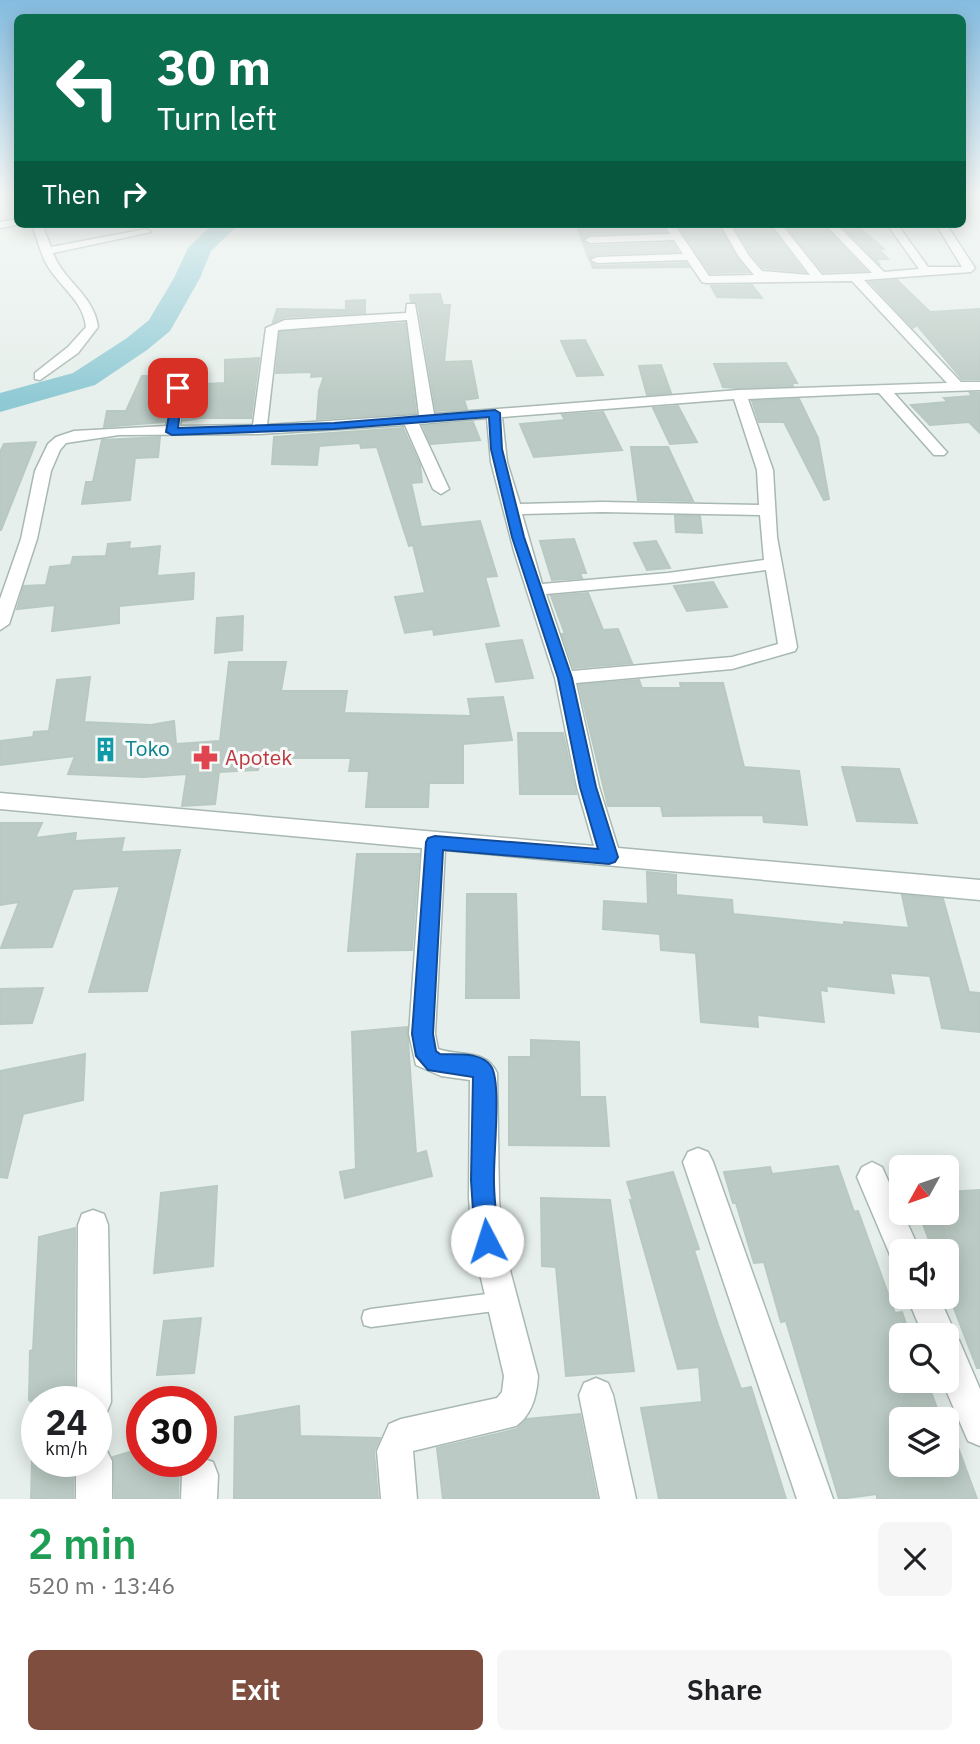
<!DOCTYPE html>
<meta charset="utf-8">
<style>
:root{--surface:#fff;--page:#f6f6f6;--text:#202124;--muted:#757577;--accent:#7f4e3f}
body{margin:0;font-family:"IBM Plex Sans",sans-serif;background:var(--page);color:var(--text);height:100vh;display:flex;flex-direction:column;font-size:26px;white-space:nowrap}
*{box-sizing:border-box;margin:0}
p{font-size:23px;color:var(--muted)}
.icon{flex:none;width:38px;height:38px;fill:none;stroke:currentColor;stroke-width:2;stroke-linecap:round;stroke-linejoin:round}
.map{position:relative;height:1499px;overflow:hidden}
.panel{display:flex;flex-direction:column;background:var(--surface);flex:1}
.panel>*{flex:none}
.top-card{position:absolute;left:14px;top:14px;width:952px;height:214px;border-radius:10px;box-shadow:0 4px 18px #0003;background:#0b6e4f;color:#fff;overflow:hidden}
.needle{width:46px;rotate:230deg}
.tools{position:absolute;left:889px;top:1155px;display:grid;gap:14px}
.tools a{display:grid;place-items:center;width:70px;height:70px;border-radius:10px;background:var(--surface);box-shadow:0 4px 18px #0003;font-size:35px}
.speed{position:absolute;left:21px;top:1386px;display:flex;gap:14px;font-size:35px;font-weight:700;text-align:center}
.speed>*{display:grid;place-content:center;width:91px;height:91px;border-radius:50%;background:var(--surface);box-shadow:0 4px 18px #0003;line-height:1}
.speed small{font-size:18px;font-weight:400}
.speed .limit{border:10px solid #d22;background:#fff;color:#111}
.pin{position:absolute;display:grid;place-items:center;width:60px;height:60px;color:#fff;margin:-30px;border-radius:14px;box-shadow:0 4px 10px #0006}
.me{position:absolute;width:77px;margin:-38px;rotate:355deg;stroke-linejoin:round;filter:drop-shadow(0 0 5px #0008)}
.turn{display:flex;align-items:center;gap:24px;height:147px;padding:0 28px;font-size:32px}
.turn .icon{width:91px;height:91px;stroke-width:2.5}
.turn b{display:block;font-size:49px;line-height:60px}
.then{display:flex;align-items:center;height:66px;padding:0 28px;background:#0003;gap:14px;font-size:26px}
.round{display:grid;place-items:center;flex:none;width:74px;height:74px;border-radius:10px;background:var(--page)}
.overview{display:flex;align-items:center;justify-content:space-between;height:119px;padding:0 28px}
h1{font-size:42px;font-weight:600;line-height:52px;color:#1e9e55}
.cta{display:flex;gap:14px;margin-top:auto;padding:14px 28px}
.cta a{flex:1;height:80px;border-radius:10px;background:var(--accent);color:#fff;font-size:28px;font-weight:600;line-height:80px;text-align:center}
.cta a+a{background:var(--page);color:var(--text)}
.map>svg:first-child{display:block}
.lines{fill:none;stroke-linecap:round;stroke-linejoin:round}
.river{fill:#8ec9d4;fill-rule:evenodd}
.building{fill:#bbcac4;stroke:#b8c9c2;stroke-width:2}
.service-casing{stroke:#a8b8b2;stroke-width:3}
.minor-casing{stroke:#a8b8b2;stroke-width:3}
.service{fill:#fff;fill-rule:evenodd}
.minor{fill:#fff;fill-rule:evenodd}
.route{fill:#1a73e8;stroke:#114b97;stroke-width:2}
.labels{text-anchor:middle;stroke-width:6;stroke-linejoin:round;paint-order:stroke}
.culture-label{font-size:21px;fill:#0d838f;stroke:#f7fbf9;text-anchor:start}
.health-label{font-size:21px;fill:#be3a42;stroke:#f7fbf9;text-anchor:start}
</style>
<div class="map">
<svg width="980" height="1499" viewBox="0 0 980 1499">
<rect width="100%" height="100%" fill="#e6efeb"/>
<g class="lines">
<!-- river -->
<path class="river" d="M213,224H239L211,251L200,278L170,331L147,350L95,385L0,412V393L73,373L127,338L149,320L174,278L188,248Z"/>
</g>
<!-- building -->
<g class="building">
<path d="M576,224L662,226L665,232L590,234L583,241L590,246L673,243L678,252L597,254L589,259Z"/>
<path d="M691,224H718L737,258L748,272L710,273L678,226Z"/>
<path d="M733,224H768L804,272L763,268L751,254Z"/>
<path d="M784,224H822L866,271L823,272Z"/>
<path d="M840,224H855L884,249H879L888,259H876L880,265Z"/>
<path d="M591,263L597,266L686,263L689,267L593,268Z"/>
<path d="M897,280L930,312L980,309V379H962L917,325L913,328L870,282Z"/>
<path d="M752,285L762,298L717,297L711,286Z"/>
<path d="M440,294L443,305H450L444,362L471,361L478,398L464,400L467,409L436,411L418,304L411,301L410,295Z"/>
<path d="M365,300V313L285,317L273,322L277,309L346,310V301Z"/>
<path d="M405,323L416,413L317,419L319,391L324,376L311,377L312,372L276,373L280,332Z"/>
<path d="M585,340L603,375L577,376L561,341Z"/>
<path d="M259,358L251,418H200L183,421L186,385L225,383V360Z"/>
<path d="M786,363L797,383H792L793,386L737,388L723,387L714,364Z"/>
<path d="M661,365L671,393L647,395L639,366Z"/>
<path d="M142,376H175L168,388L164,422L104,427L107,411H126Z"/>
<path d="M970,393H980V433L969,422L930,425L911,405L948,402L944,398L972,396Z"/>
<path d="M799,399L818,438L829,499L824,500L784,422H759L752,401Z"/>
<path d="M678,406L697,442L670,444L653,408Z"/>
<path d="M603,412L622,450L534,457L520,424L565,420L562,415Z"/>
<path d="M473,422L480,440L431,444L423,426Z"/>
<path d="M403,428L420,465L422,482L411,483L421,527L480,521L497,576L485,577L499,626L434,635L433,629L405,633L395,597L425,593L413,545L409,546L377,447L361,448L360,443L319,446L317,465L272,464L274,437Z"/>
<path d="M160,437L158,457L135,458L130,500L82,504L86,482H93L102,440Z"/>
<path d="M36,442L1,530H0V452L4,444Z"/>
<path d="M631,447H668L693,501L638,500Z"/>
<path d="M675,516H700L702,533L676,532Z"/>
<path d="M574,539L586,573H580L582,578L552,580L540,541Z"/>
<path d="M656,541L670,568L647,570L634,543Z"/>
<path d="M130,542L129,549L160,546L157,576L194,573L193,599L119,606V623L52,631L55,605L17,609L24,586L46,585L50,567L71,565L73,557L106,556L108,544Z"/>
<path d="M713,582L727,607L687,611L674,586Z"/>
<path d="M588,593L603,630L618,629L632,663L574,668L562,634H565L551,596Z"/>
<path d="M243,616L242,650L215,653L217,618Z"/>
<path d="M522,640L533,678L496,682L486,644Z"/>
<path d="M229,662H286L281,691H347L344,713L471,716L468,699L503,697L512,740L463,744V783H429L428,807H366L369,771H349L351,758H283L281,766H259L258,770L219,772L215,804L182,806L187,774L143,777L68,774L75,756L0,765V741L33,737L34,732L49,731L57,680L90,677L84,722L151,725L174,721L176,744L220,741Z"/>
<path d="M639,680L642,688H681L680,683H723L744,767L799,771L807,825L764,822L763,815L663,816L661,806H608L579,685Z"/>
<path d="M518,733H563L576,794H520Z"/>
<path d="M842,767L899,769L917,823L857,821Z"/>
<path d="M0,823H42L35,838L76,833L75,841L124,838L121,852L180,850L147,991L89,992L120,886L73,889L52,947L1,948L19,902L0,905Z"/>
<path d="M357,854H419L412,950L348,951Z"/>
<path d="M647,872L676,875V895L732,900L733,914L844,925V922L909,928L902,895L943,899L969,992L980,993V1032L942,1028L930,976L890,973L894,993L826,986L827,991L820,990L824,1022L757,1015L758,1027L701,1022L696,953L661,950L660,934L603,929L604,901L648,904Z"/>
<path d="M467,894H516L519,998H466Z"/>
<path d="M43,988L32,1023L0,1024V989Z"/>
<path d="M407,1027L416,1154L426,1151L432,1176L345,1198L340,1172L356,1169L352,1032Z"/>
<path d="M531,1040L579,1042L580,1097H605L609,1146L509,1145V1057H531Z"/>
<path d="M85,1054L83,1100L23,1114L7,1178L0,1177V1071Z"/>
<path d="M838,1166L854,1212L858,1211L895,1313L902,1312L910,1335H901V1381H927L938,1411L901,1416V1465H947L949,1423L977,1499H877V1494L839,1499L786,1321L781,1322L764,1262L754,1263L736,1203H733L724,1172L770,1167L772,1174Z"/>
<path d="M673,1172L699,1249L694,1250L718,1325L741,1389L751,1387L786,1499H659L641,1408L702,1402L699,1367L678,1369L630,1200L633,1201L627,1182Z"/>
<path d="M217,1186L213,1266L154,1273L161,1193Z"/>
<path d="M980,1190V1368H977L947,1290V1251H933L919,1213H947V1192Z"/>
<path d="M541,1198L610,1200L634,1371L566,1376L556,1267L542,1266Z"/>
<path d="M75,1228L74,1402H32L29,1400L30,1351L33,1350L39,1237Z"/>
<path d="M201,1318L194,1373L157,1375L164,1321Z"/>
<path d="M299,1406L300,1436L380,1438L374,1451L378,1499H234L235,1417Z"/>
<path d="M580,1414L597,1499H443L437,1448L517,1429L527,1419Z"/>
<path d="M142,1448V1461H179L178,1499H115L113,1457Z"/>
<path d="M32,1461H73V1499H31Z"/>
</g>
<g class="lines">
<defs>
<path id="service" d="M502,1292L509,1294L511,1301L509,1308L502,1310L371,1327L364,1325L362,1318L364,1311L371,1309Z"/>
<g id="minor">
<path d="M18,219V224H22L0,228V222Z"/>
<path d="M32,224H42L51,247L146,229L151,232L53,253C64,282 94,295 98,327L78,353L40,380L35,379V373L68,347L86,327C83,300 60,287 47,265C40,252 37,239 32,224Z"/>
<path d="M664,224H674L709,276L754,275L739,257L720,224H730L749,256L762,271L810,275L771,224H781L822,275L872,273L825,224H836L884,272L919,269L887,224H897L928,267H962L936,224H946L975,268L971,272L864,280L961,382H980V390L894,393L944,449L947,452L944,455H934L879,393L748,399L773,470L777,537L797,647L795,651L732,669L576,683L599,787L618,848L980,880V900L445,850L435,1034L438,1049C459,1057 486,1048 497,1073L499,1198L502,1240L538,1376C537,1395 532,1415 516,1426L413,1451L417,1499H381L377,1451L389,1424L401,1419L497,1398L502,1392L504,1376L472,1240L469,1198L470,1080L441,1076L416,1065L409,1034L422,848L0,809V793L594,846L577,787L555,678L514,551L491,462L487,418L419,424L449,489L441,494L433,489L405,425L259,434L119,435L66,443L60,450L51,471L37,539L9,624L0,630V599L21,539L35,471L48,444L56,437L74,431L166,426L171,388L178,384L185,388L180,426L253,425L266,328L285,320L406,313L407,304H415L434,414L739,390L947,383L852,281L706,283L702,282L687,260L597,263L591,260L597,257L683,254L674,240L590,243L585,240L590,237L670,234ZM407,320L419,415L267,425L278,330ZM734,399L757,470L759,505L602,502L520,504L507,462L502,417ZM602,512L760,515L764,560L668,573L542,584L522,514ZM766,570L778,644L732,657L572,671L546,594L668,583Z"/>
<path d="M698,1148L708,1152L713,1162L833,1499H797L683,1162L688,1152Z"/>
<path d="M872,1162L882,1167L920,1251H901V1265L893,1262L857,1177L862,1167Z"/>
<path d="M93,1210L104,1214L108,1225L111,1402L106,1414L96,1418V1402H77L78,1225L82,1214Z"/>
<path d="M907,1297H939L956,1335L955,1339L959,1340L980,1389V1446L968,1441L942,1381H947V1335H923Z"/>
<path d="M596,1378L608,1383L613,1395L636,1499H600L579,1395L584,1383Z"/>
<path d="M96,1444L106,1449L112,1461V1499H76V1461H96Z"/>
<path d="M201,1458L213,1462L218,1475L217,1499H181L182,1475L187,1462L201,1461Z"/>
</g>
</defs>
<!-- service casing -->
<use href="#service" class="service-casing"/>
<!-- minor casing -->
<use href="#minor" class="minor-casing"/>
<!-- service -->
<use href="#service" class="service"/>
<!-- minor -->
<use href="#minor" class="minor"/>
</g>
<!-- sky -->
<linearGradient id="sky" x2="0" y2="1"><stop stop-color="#84bce0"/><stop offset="0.48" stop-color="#f4f8f6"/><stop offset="1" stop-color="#f4f8f6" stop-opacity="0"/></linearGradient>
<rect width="980" height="403" fill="url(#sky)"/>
<!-- route -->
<path class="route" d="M174,385L183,388L178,428L334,423L495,410L500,413L502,449L524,537L572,678L596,787L618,857L615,862L609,864L443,850L433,1034L436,1051L440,1054C456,1055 480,1051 491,1066C502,1082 493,1158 494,1181C494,1201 497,1221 499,1241L495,1249L487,1253L479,1249L475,1241L471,1180L473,1077L428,1070L416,1056L412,1034L426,842L428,838L435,836L598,849L580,787L558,678L512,537L491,449L489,417L334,429L172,435L166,432Z"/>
<!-- icons -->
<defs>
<symbol id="building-bare" viewBox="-9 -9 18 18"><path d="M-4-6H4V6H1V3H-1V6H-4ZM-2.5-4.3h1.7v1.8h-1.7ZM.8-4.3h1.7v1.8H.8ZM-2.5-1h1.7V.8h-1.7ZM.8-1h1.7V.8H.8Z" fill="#0f9aa8" stroke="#f7fbf9" stroke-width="2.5" paint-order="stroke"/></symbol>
<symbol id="pharmacy-bare" viewBox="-9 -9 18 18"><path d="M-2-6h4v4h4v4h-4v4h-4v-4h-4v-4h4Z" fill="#e0444e" stroke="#f7fbf9" stroke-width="2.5" paint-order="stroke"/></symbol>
</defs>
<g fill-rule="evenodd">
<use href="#building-bare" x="88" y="732" width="35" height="35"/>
<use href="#pharmacy-bare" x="188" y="740" width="35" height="35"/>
</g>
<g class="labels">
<!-- culture labels -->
<g class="culture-label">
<text x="125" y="756">Toko</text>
</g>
<!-- health labels -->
<g class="health-label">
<text x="225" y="765">Apotek</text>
</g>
</g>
</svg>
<div class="tools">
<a><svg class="needle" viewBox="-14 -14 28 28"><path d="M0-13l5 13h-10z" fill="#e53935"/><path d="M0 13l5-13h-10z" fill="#757577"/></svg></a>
<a><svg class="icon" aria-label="sound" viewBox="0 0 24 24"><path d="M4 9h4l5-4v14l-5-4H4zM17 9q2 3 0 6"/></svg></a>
<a><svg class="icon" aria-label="search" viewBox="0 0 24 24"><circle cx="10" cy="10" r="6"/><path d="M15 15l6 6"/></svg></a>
<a><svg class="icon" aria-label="layers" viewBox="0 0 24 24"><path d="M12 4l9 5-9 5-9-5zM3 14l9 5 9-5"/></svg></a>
</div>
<div class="speed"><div>24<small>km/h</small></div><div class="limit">30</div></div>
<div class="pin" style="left:178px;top:388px;background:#d93025"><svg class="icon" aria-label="arrive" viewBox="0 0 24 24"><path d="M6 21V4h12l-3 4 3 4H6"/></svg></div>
<svg class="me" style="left:487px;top:1241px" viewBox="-20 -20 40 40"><circle r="19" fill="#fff"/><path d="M0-13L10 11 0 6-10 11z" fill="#1a73e8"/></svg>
<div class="top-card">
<div class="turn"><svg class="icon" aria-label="left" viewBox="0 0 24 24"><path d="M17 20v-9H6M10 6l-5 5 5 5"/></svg><div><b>30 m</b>Turn left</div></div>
<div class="then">Then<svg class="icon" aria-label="right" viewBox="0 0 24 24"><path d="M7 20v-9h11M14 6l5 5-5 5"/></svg></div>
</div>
</div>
<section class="panel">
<div class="overview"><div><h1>2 min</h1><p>520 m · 13:46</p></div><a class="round"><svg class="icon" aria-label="close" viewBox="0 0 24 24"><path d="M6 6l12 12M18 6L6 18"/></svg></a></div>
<div class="cta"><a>Exit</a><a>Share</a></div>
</section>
